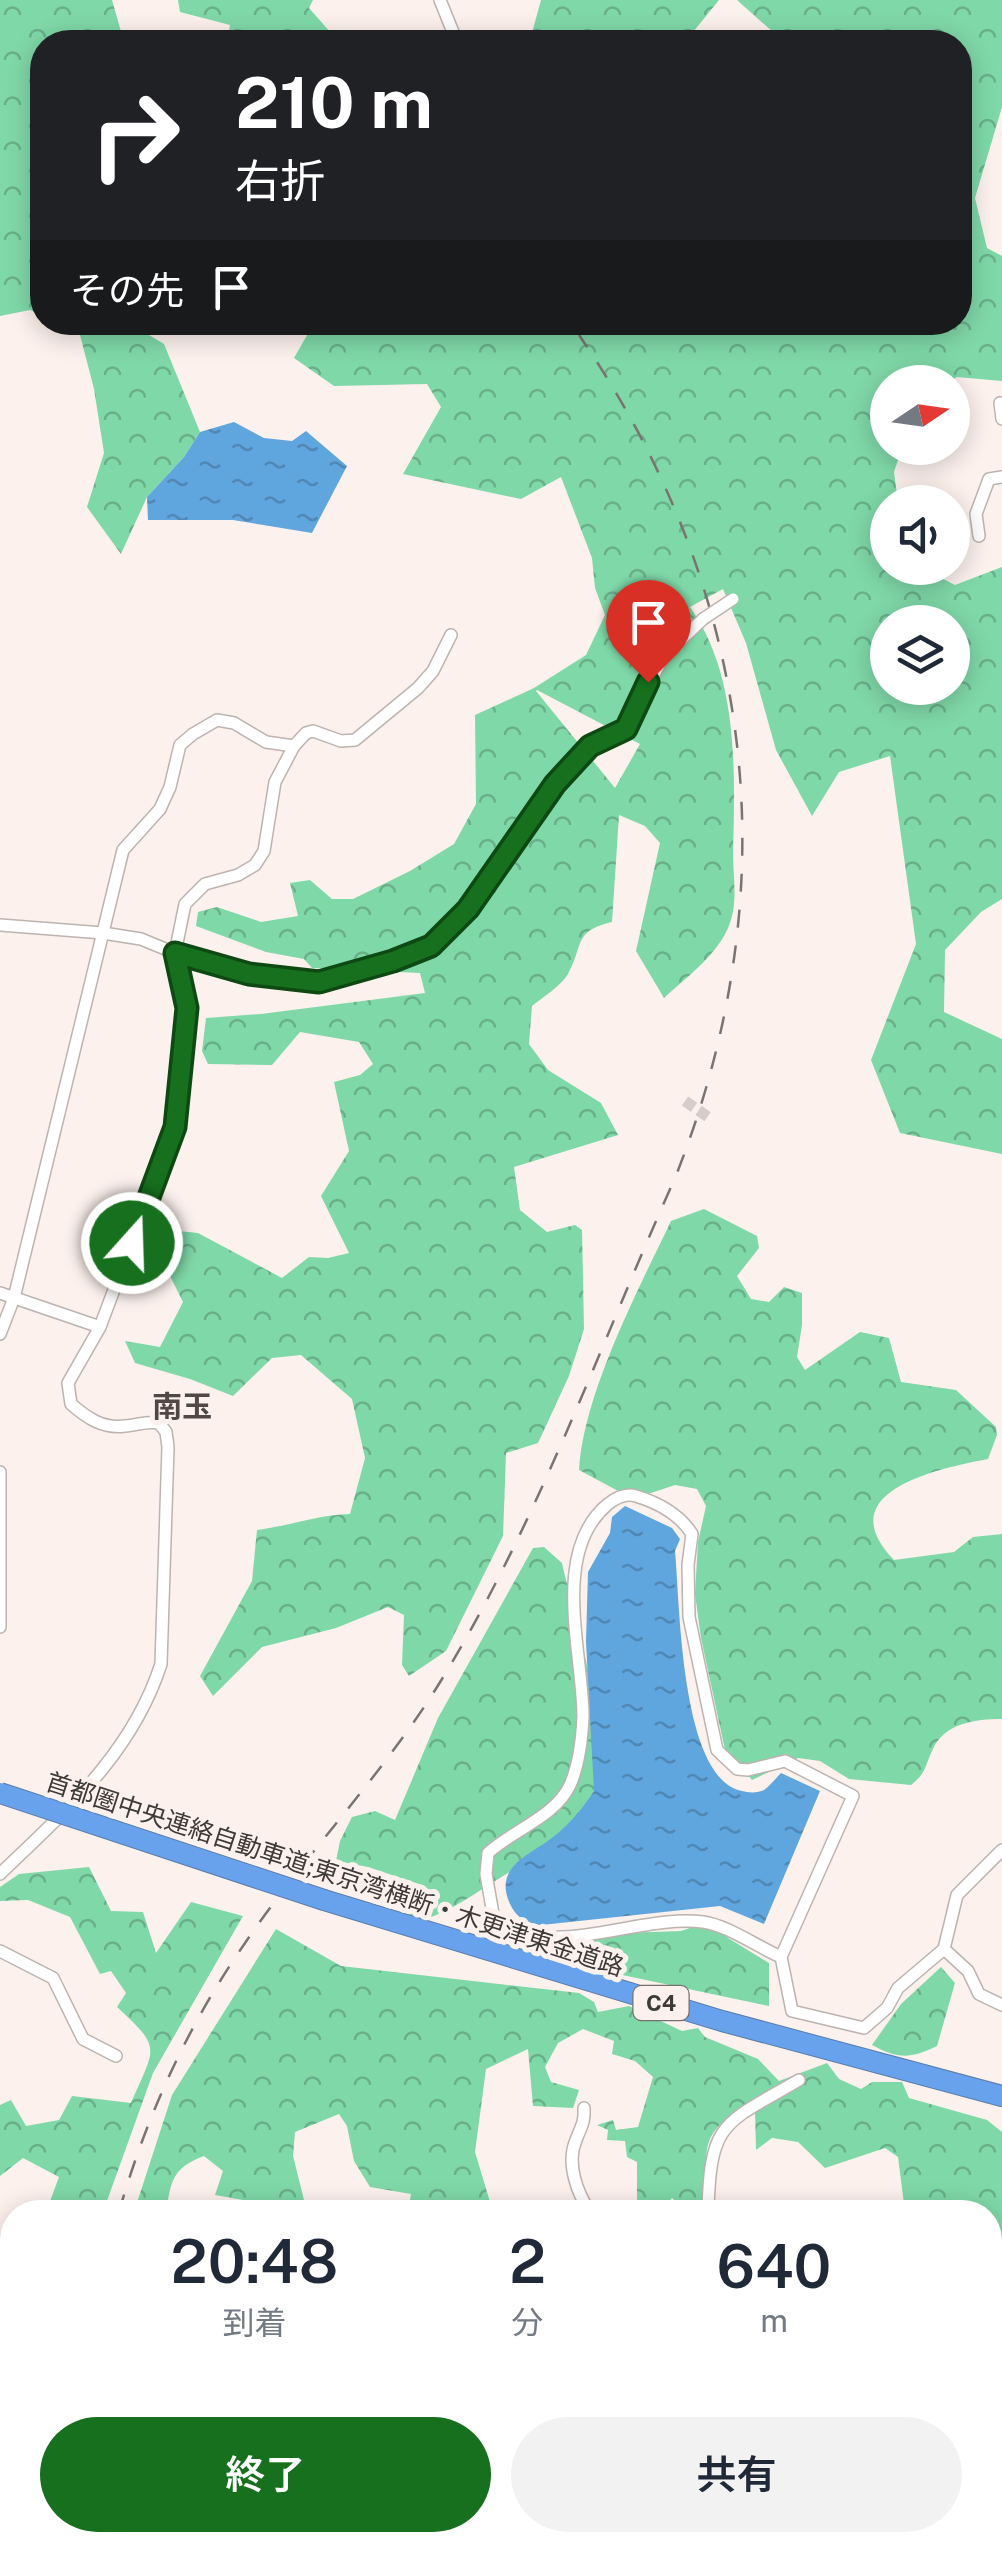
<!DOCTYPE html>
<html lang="ja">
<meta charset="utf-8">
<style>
:root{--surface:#fff;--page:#f2f2f3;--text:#1f2937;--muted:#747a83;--accent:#16701d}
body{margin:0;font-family:"Public Sans","Noto Sans JP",sans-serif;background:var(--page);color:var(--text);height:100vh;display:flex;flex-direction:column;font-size:38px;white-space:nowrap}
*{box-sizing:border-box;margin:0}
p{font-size:32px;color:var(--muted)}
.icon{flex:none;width:55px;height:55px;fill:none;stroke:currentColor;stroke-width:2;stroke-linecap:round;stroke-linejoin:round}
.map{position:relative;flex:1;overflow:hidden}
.side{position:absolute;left:0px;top:2200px;width:1002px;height:352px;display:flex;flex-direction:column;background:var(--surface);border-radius:40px 40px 0 0;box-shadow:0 5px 25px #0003}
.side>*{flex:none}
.top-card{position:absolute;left:30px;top:30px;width:942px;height:305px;border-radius:40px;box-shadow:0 5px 25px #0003;background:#202124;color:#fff;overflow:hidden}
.needle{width:65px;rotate:77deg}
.tools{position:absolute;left:870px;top:365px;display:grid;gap:20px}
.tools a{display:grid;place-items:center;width:100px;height:100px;border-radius:50%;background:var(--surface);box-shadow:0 5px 25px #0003;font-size:50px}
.pin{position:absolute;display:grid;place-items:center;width:85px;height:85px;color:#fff;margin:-102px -42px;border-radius:50% 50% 50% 0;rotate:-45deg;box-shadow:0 0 10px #0007}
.pin .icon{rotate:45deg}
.me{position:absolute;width:110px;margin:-55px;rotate:20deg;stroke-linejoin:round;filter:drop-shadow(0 0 8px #0008)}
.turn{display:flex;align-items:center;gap:35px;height:210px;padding:0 40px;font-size:45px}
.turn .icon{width:130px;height:130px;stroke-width:2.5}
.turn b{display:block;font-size:70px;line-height:85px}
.then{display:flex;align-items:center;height:95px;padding:0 40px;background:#0003;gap:20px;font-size:38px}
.eta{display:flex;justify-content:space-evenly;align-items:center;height:170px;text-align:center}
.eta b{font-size:60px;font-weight:600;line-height:70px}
.primary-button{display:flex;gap:20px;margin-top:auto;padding:20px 40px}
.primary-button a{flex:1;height:115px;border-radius:60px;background:var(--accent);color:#fff;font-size:40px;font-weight:600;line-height:115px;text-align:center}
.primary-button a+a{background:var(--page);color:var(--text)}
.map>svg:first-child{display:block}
.grass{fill:url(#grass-tufts)}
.forest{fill:url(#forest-crowns);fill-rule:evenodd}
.water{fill:url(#water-ripples)}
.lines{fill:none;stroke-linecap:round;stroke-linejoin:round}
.minor-tunnel{stroke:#d6ccc9;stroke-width:11;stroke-dasharray:11 5.5;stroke-linecap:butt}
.minor-casing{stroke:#bdb3af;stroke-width:14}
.tertiary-casing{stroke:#bdb3af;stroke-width:16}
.motorway-casing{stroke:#597ead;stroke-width:22}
.minor{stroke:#fff;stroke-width:11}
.tertiary{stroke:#fff;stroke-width:14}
.motorway{stroke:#68a2ec;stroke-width:20}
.rail{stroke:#7a7471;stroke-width:2.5;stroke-dasharray:18 18;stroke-linecap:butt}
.minor-bridge-casing{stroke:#bdb3af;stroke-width:14;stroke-linecap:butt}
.motorway-bridge-casing{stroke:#597ead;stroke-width:22;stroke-linecap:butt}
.minor-bridge{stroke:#fff;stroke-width:11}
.motorway-bridge{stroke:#68a2ec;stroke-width:20}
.route-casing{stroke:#0e4913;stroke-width:25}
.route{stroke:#16701d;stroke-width:18}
.labels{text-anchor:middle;stroke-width:10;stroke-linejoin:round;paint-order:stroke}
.shield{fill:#fcf1ed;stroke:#77716e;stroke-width:2.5}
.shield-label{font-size:22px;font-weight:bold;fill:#3e3a38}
.street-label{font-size:25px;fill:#3e3a38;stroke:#fcf1ed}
.quarter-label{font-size:30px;font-weight:bold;fill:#514845;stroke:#fcf1ed}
</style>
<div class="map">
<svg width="1002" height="2551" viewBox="0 0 1002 2551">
<defs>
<pattern id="grass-tufts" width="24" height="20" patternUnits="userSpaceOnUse" patternTransform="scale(2.5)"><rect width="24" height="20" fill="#9ef5c6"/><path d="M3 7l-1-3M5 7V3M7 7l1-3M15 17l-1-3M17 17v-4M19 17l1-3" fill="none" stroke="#89d3ab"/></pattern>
<pattern id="forest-crowns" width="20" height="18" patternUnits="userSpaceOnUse" patternTransform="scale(2.5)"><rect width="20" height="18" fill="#7fd8a8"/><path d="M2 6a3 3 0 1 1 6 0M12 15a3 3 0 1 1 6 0" fill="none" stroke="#69b08a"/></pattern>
<pattern id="water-ripples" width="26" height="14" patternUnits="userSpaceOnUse" patternTransform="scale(2.5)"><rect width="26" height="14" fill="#5fa6de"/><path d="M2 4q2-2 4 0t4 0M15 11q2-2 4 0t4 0" fill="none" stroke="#5088b5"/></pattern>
</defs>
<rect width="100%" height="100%" fill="#fcf1ed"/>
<!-- grass -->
<path class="grass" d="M1002,2246V2551H839L838,2540H990V2291L997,2283L995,2257Z"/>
<!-- forest -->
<g class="forest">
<path d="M0,0H112L124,42H42V315L30,310L0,316Z"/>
<path d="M178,0H313L309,8L339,42H227L230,25L180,12Z"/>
<path d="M541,0H719L685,42H535L530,40Z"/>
<path d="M737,0H1002V107L975,198L987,248L1002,256V381L957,377L949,382H888V448H902L894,472L898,502H888V568H922L955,585L1002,567V899L981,912L945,950L944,1012L1002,1039V1154L900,1133L871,1060L916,944L890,756L839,772L812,816L776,750L746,643L723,589L690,607C739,676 735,772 733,854C733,873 737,897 732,916C725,949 688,976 664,998L636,951L660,843L645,826L619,815L612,922C573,931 584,945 568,974C561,986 543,997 532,1006L529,1044L548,1070L601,1103L618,1135L514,1167L520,1210L547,1232L575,1225L582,1230L584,1329L569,1376L538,1443L506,1453L503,1536L446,1651L409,1676L402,1665L404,1615L388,1607L336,1628L262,1647L213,1696L200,1676L252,1581L257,1530C289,1526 317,1515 350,1514L365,1458L352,1399L301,1355L272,1358L233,1396L190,1379L135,1363L125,1341L160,1347L183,1302L168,1272V1230L198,1233L282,1278L309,1257L328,1258L349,1253L321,1196L349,1151L334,1082L360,1075L373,1064L359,1042L300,1032L272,1065L208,1064L202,1051L206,1018L261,1014L425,993L420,973L312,968L304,959L266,952L196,926L198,912L217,907L261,922L298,916L290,883L310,880L332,899H353L410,871L454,844L476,804L475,715L534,688L586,655L605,615L595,588L592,558L561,477L521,499L403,474L441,407L427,384L334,386L294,358L314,323L960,322V42H784ZM888,622H952V688H888ZM537,690L640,744L615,788L536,691Z"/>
<path d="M60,323H129L164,344L200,432L184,457L147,497L121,554L87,507L104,453L94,389L79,331Z"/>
<path d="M704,1209L757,1236L759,1248L737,1276L751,1299L769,1302L784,1287L802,1293V1325L797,1357L805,1370L860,1332L889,1338L901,1382L956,1390L996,1427L997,1435L988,1459C941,1468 827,1491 894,1560L954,1552L973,1537L1002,1534V1719C976,1719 943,1723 932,1751C924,1768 927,1772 911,1785L849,1779L820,1761L798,1758L752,1780L725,1750L701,1638L695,1594L698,1542L706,1506L697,1489L675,1485L633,1499L579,1470C583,1395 638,1290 671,1221Z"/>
<path d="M544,1547L562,1563C576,1626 611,1729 594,1790C585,1819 526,1863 500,1878C472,1895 444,1917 412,1922L406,1907L422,1885L368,1867L336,1861L340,1841L352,1817L375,1811L395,1820L438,1718L533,1548Z"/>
<path d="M89,1867L111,1911L143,1912L156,1953L191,1902L243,1916L153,2073L103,2212H46L59,2177L23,2158L0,2176V2105L11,2100L26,2126L59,2120L72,2096L131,2103C155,2047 163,2049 117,2007L126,1993L111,1971L100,1974L70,1917L28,1900L0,1901V1887L19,1874Z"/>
<path d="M710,1921L728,1938L769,1963V2006L523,1954L623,1933L681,1931Z"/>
<path d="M276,1929L341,1966L579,1993L594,2002L598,2012L629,2006L682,2031L698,2028L705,2037L758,2059L779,2081L827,2063L839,2079L861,2089L872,2082H902L909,2098L987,2120L1002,2132V2246L995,2257L997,2283L990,2290V2212H905L898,2157L885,2148L825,2168L798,2142L772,2138L756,2150L755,2112L745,2107C691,2136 706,2164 717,2212H689L672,2198L659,2212L637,2211V2162L627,2157L625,2141L607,2140L608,2130L597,2125L613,2120L616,2130L638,2127L653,2077L635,2061L612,2054L614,2041L583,2029L558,2043L545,2067L551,2082L579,2090L573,2108L533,2106L528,2049L486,2069L475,2152L493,2212H408L411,2194L370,2187L354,2161L347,2126L339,2114L295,2132L293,2156L307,2212H247L243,2200L215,2195L223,2171L204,2156C171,2168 171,2183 166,2212H134L172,2095Z"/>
<path d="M941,1967L955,1983L937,2046C910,2059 898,2059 872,2045L901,2004Z"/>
<path d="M231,2540H381L380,2551H281L282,2545Z"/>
</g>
<!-- water -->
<g class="water">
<path d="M234,422L264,438L292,441L306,431L347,466L312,533L233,520H148L147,497L184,457L200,432Z"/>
<path d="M625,1506L672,1528L680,1539L675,1551C680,1602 680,1779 742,1791C749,1793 758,1793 764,1790C770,1786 776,1778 781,1773L820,1791L764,1924L720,1906L532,1926C519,1918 512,1912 507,1896C498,1863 535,1853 557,1834C572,1821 583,1808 594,1791L586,1642L588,1572L610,1533L612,1517Z"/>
</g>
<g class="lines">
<!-- minor-tunnel -->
<path class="minor-tunnel" d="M685,1101L711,1119"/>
<defs>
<g id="minor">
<path d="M440,0L457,42"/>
<path d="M1000,403L1002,419"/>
<path d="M979,536L976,514L989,479L1002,477"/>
<path d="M0,925L103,933L141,939L175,953L231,969L290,980L319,981L420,951L444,935L468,909L555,784L589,746L625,729L664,656L703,619"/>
<path d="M0,1293L100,1327"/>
<path d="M0,1334L14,1298L123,850L160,809L170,787L180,745L193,734L217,720L234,723L266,742L294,746"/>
<path d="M0,1472V1627"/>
<path d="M0,1874C65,1811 132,1754 161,1664L168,1447L166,1432L159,1423C146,1421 138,1425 125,1426C103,1429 87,1418 71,1404L68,1383L100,1327L175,1127L187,1008L175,953L185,904L205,884L238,875L255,865L264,851L275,782L294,746L306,733L313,731L341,741L355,740L418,688L433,671L451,635"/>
<path d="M944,1949L968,1971L979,1994L1002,2005"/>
<path d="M0,1951L53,1978L83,2039L116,2056"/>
<path d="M781,1957C756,1946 729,1926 703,1922C639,1913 540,1966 493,1914L486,1874L488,1853C513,1830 556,1816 570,1785C579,1765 582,1738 583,1717C583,1652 550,1552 608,1504C617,1497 626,1493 636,1496C659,1503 680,1515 692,1534L688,1565L689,1617L717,1750L737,1769L748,1770L785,1761L853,1796L781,1957L792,2011L864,2028L887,2008L898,1988L944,1949L957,1895L1002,1850"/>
<path d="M584,2108C585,2122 581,2127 576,2140C566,2163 577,2193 590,2212"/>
<path d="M708,2212C710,2120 724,2124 799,2080"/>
<path d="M495,2540L500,2551"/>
</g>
<g id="tertiary">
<path d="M0,2369L12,2367"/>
<path d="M683,2540L686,2551"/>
</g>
<path id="motorway" d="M324,1900L722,2021L1002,2096"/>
</defs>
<!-- minor casing -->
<use href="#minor" class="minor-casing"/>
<!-- tertiary casing -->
<use href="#tertiary" class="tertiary-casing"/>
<!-- motorway casing -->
<use href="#motorway" class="motorway-casing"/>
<!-- minor -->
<use href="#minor" class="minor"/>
<!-- tertiary -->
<use href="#tertiary" class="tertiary"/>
<!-- motorway -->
<use href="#motorway" class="motorway"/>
<!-- rail -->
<g class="rail">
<path d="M119,2212C146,2117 187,2027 243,1946C305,1854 384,1774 442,1679C538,1522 600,1345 675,1178C791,887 756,593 579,335"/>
<path d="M82,2540L84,2551"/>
</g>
<defs>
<path id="minor-bridge" d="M703,619L733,599"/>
<path id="motorway-bridge" d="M0,1793L324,1900"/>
</defs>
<!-- minor-bridge casing -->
<use href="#minor-bridge" class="minor-bridge-casing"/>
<!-- motorway-bridge casing -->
<use href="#motorway-bridge" class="motorway-bridge-casing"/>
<!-- minor-bridge -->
<use href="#minor-bridge" class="minor-bridge"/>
<!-- motorway-bridge -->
<use href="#motorway-bridge" class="motorway-bridge"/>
</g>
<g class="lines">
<defs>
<path id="route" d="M132,1243L175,1127L187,1008L175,953L249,974L319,982L393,961L431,946L468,909L555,784L590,746L626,729L648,682"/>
</defs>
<!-- route casing -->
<use href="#route" class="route-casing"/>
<!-- route -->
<use href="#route" class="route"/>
</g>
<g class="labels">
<!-- shield labels -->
<rect class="shield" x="633.5" y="1986" width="55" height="34" rx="8"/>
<g class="shield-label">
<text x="661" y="2011">C4</text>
</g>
<!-- street labels -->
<g class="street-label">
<text transform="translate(335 1874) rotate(18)" y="9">首都圏中央連絡自動車道;東京湾横断・木更津東金道路</text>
</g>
<!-- quarter labels -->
<g class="quarter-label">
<text x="182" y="1417">南玉</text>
</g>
</g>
</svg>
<div class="tools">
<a><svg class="needle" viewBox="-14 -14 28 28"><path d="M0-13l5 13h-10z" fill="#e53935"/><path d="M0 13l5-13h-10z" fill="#747a83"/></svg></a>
<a><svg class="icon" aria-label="sound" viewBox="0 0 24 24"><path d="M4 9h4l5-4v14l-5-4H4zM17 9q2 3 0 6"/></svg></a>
<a><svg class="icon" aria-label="layers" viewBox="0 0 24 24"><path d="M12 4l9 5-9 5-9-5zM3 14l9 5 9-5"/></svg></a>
</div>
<div class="pin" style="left:648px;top:682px;background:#d93025"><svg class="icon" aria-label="arrive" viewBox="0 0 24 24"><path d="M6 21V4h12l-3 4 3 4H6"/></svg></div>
<svg class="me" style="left:132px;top:1243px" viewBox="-20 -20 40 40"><circle r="17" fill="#16701d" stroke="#fff" stroke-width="3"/><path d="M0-11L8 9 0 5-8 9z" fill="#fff"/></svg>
<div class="top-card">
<div class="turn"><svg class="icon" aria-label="right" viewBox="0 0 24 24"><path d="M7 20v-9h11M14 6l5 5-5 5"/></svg><div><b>210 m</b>右折</div></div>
<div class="then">その先<svg class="icon" aria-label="arrive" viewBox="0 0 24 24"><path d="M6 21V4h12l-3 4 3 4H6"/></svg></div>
</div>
<section class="side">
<div class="eta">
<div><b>20:48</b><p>到着</p></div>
<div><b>2</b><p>分</p></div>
<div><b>640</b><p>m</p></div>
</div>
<div class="primary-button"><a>終了</a><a>共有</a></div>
</section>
</div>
